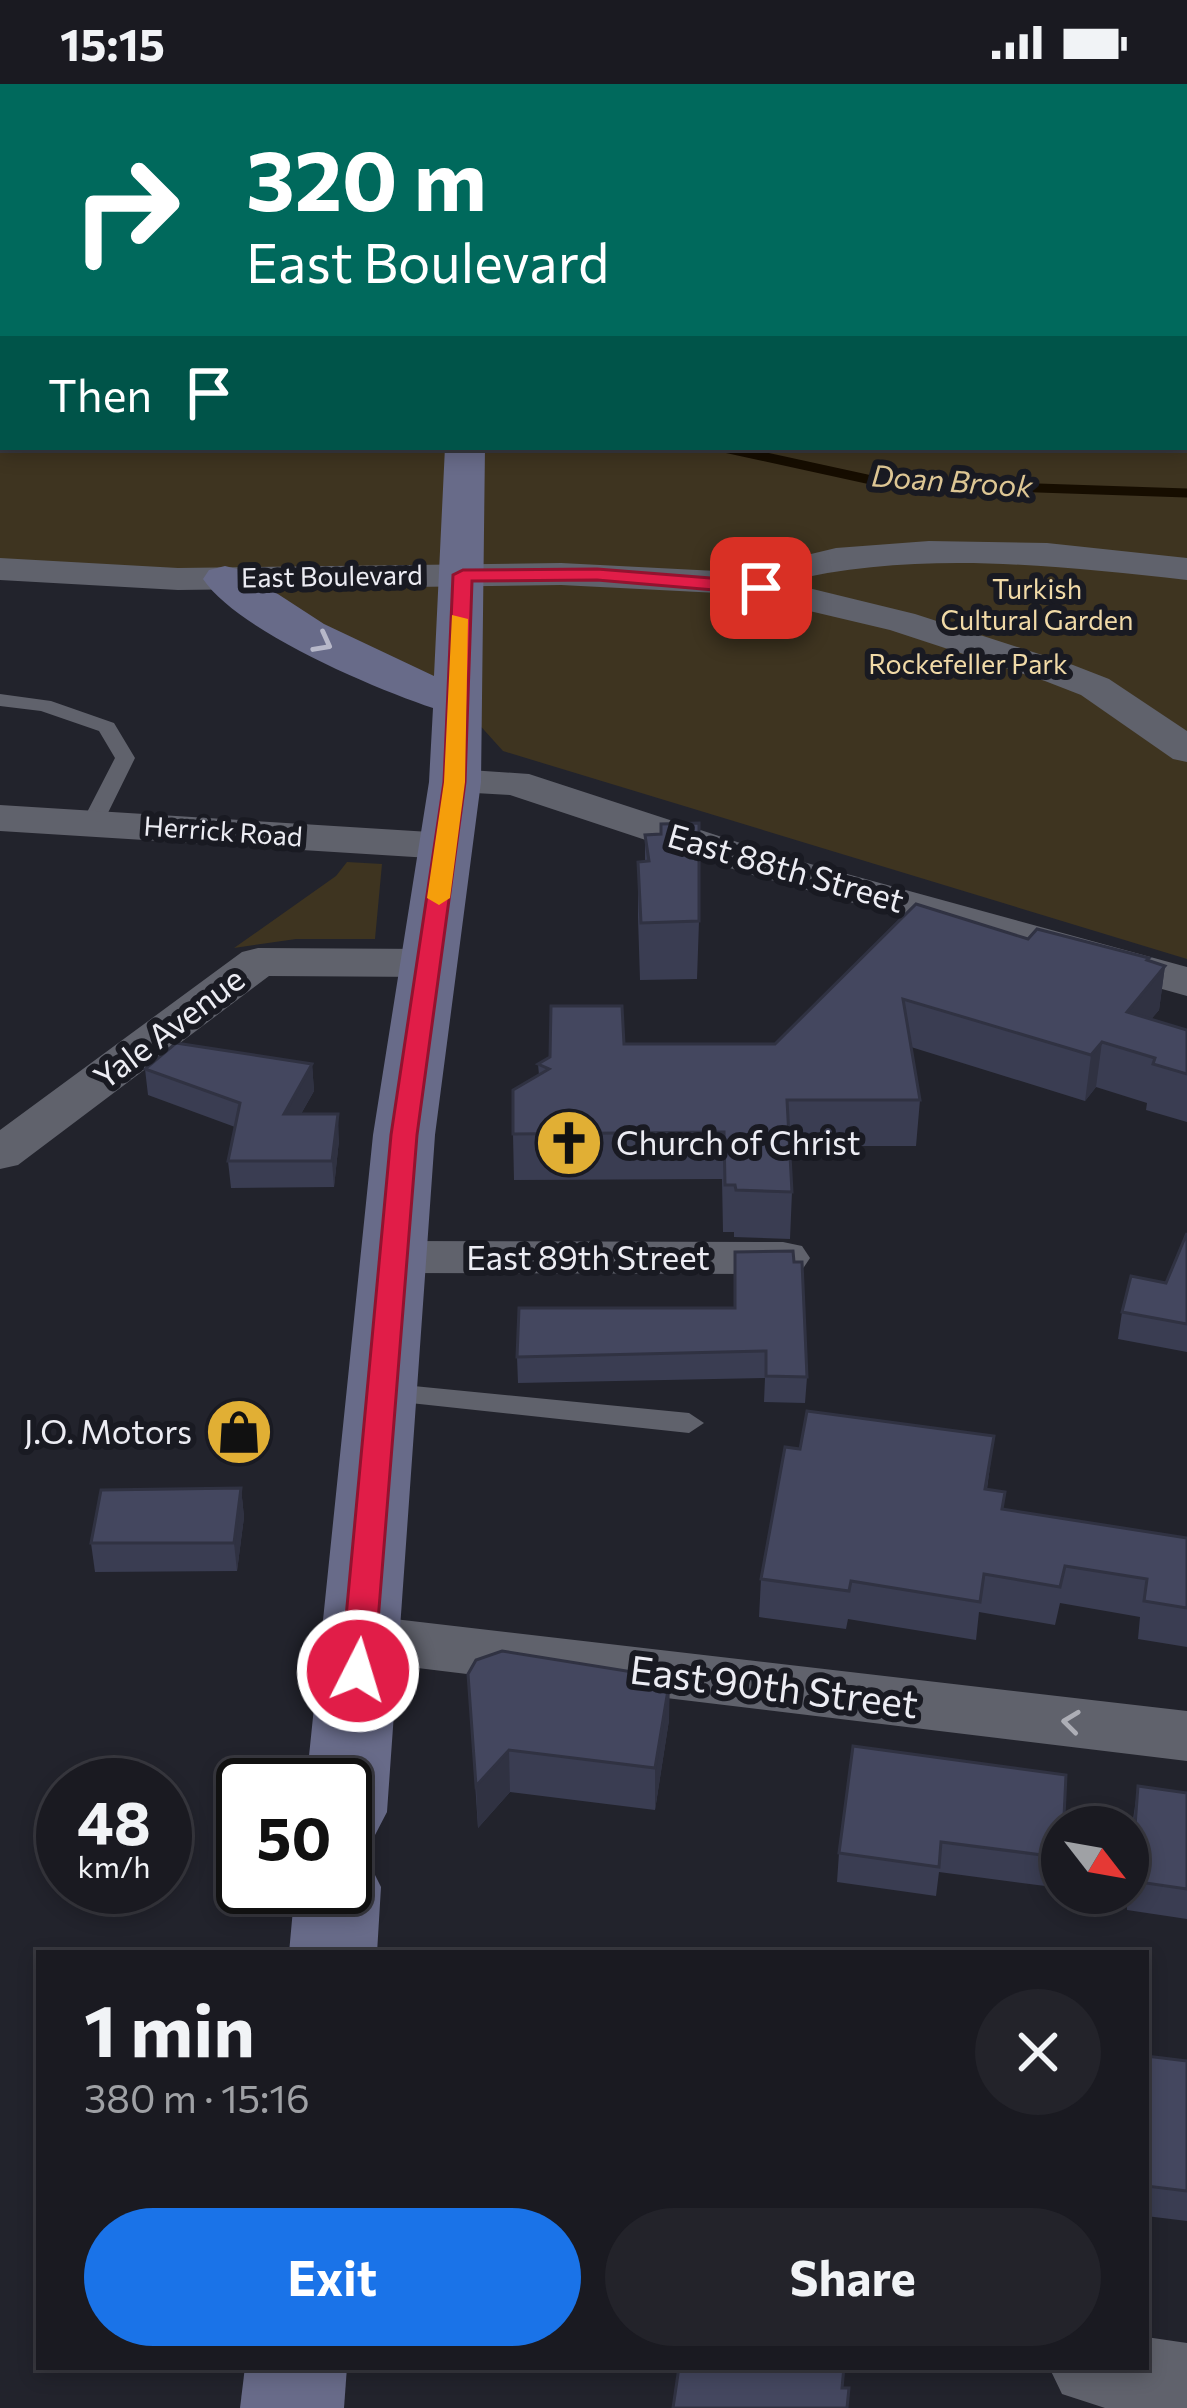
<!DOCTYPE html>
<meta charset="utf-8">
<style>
:root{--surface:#1a1a21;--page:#23232a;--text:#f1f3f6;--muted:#9fa1a5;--line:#38383f;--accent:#1a73e8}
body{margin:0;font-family:Commissioner,sans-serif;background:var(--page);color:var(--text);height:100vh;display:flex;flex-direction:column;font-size:45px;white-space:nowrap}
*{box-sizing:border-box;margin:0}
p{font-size:39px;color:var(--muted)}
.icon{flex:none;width:66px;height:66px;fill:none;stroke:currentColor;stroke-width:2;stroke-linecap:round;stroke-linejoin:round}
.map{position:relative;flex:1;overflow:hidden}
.drawer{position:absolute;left:36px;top:1866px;width:1113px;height:420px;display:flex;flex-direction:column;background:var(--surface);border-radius:0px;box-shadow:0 6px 18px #0003,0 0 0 3px var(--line)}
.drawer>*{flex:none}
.guide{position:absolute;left:0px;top:0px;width:1188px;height:366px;box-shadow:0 6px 18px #0003,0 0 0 3px var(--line);background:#00695c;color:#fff;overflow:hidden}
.needle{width:78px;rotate:121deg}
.controls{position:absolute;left:1041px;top:1722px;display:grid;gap:24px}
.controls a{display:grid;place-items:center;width:108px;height:108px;border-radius:50%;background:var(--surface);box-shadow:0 6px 18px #0003,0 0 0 3px var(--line);font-size:60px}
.speed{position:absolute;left:36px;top:1674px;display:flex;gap:24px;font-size:60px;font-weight:700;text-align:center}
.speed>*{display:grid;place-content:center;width:156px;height:156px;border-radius:50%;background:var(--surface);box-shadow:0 6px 18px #0003,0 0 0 3px var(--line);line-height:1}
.speed small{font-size:30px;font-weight:400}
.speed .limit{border:6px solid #111;border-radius:18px;background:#fff;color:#111}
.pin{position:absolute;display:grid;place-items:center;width:102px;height:102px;color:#fff;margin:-51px;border-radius:24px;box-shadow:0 6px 18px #0006}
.me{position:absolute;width:132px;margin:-66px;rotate:5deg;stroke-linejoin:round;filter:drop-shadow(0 0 9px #0008)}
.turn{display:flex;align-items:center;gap:42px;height:252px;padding:0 48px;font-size:54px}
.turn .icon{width:156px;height:156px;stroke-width:2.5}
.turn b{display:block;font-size:84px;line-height:102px}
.then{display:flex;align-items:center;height:114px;padding:0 48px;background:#0003;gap:24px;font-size:45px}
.round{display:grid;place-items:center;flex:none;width:126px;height:126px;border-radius:63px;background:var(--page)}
.head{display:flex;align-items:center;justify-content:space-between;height:204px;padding:0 48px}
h1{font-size:72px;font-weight:700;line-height:90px}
.action{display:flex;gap:24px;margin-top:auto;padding:24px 48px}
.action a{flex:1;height:138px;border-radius:72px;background:var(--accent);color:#fff;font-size:48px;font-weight:700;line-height:138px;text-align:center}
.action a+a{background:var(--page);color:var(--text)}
.status{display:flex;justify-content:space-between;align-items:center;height:84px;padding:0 60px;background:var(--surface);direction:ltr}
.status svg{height:33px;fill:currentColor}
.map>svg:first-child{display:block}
.green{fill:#3e3420}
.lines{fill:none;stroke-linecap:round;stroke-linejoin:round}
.stream{stroke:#160d00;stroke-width:9}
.service{fill:#60626c;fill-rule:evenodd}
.minor{fill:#60626c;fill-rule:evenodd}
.secondary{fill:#686b89;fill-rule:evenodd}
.wall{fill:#3a3d52;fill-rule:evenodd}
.shaded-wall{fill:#303242}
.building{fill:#44475f;stroke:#303242;stroke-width:3}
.oneway{stroke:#b7b8c9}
.oneway2{stroke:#adaeb6}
.route{fill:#e11d48;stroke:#92132f;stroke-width:3}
.slow{fill:#f59e0b}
.labels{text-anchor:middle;stroke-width:12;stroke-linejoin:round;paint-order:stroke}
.far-street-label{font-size:27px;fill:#ececf3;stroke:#191a22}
.far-park-label{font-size:27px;fill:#f1daa7;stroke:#191a22}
.far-water-label{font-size:30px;font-style:italic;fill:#ddc694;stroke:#191a22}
.street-label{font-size:33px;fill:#ececf3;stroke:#191a22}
.poi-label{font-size:33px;fill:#ececf3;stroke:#191a22;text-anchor:start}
.near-street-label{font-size:39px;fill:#ececf3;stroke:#191a22}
</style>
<div class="status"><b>15:15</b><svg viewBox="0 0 49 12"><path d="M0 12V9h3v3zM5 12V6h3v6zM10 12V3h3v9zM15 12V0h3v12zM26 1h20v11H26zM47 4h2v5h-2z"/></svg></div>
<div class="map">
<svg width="1187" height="2324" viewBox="0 0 1187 2324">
<rect width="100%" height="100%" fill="#22232c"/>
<!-- green -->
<g class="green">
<path d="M0,118L3,363H1185L1187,239V875L503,667L457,616L225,495L0,483Z"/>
<path d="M347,778L382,780L375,855H296L234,864L336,792Z"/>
</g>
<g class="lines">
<!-- stream -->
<path class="stream" d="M720,363L885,399L1187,409"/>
<!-- service -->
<g class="service">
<path d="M1111,0H1130L1133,3H1115Z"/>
<path d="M1185,17L1187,18V26L1185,25Z"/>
<path d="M0,610L51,617L114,639L135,674L101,743L93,744L82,738L115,674L99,647L41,627L0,622Z"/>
<path d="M383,1299L689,1329L704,1339L689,1349L373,1315L369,1308L373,1301Z"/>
</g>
<!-- minor -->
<g class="minor">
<path d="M866,0H908L910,3H868Z"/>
<rect x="1185" y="39" width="2" height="14"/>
<rect x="0" y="105" width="3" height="16"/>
<path d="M929,457L1047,459L1187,474V496C1052,481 917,466 784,498L915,530L1073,581L1109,595L1187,647V678L1173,675L1081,611L1045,597L890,546L738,510L561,501L178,506L0,496V474L178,484L561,479L736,488L836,464Z"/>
<path d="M455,685L529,690L774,770L1187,883V912L742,788L510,711L440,707L434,698L440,689Z"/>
<path d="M0,721L446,749L461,753L468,762L461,771L446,775L0,747Z"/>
<path d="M258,864L430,865L446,869L453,879L446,889L430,893L269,892L18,1081L0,1085V1046L242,868Z"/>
<path d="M394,1157L783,1158L802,1162L810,1174L802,1186L783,1190L394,1189L375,1185L367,1173L375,1161Z"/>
<path d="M360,1531L1187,1627V1677L360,1577L337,1570L328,1554L337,1538Z"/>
<path d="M1146,2253L1187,2259V2324H1105L1062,2310L1049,2283H1146Z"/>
</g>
<!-- secondary -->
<g class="secondary">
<rect x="491" y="0" width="28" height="3"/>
<rect x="0" y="159" width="3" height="20"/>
<rect x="0" y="248" width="3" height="22"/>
<rect x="1185" y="332" width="2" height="24"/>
<path d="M445,363H485L481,698L435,1051L387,1728L375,1751L345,1760V1701H306L373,1051L429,698L433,624C373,604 238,547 203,495L209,486L225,482L241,486L324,540L434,592Z"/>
<path d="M345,1771L369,1779L381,1803L377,1869H289L295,1803H345Z"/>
<path d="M245,2283H347L344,2324H240Z"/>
</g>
</g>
<!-- wall -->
<g class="wall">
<rect x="1185" y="148" width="2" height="76"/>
<path d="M645,751L699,837L697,895L640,896L638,834V778L645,777Z"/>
<path d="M1028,855L1149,874V877L1165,882L1159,926L1151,935L1187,946V1038L1146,1026L1147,1019L1096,1003L1085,1017L911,963L920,1016L916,1062H790L792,1108L790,1155L734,1153V1148H723L722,1095L514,1096L513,1050L539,991L538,980L624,960H775Z"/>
<path d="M312,980L314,1007L301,1030L339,1056L334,1103L231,1104L228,1077L235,1043L148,1011L145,985Z"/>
<path d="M1187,1149V1268L1118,1255L1122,1228L1166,1199Z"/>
<path d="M735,1168L807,1293L805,1319L764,1318L765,1294L518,1299L517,1273L734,1224Z"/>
<path d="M994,1352L987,1405L1003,1425L1187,1454V1563L1138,1555L1140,1533L1060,1519L1055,1541L979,1528L976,1556L848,1535L846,1545L759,1533L761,1495L800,1365Z"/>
<path d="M241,1404L244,1433L237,1487L95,1488L91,1459Z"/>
<path d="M468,1590L669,1636L655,1726L510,1708L478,1744Z"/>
<path d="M1138,1702L1187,1709V1835L1127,1826V1820L1053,1811V1803L939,1788L936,1812L837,1798L839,1769L1064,1733L1132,1742ZM1062,1743H1128V1809H1062Z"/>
<path d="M1146,1972L1187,1977V2137L1146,2132Z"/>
</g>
<!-- shaded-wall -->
<g class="shaded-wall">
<path d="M1149,874L1144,907L1165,882L1159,926L1127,965V928Z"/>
<path d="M1102,958L1096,1003L1085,1017L1091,971Z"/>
<path d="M312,980L314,1007L286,1056L284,1030Z"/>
<path d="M338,1030L339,1056L334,1103L332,1077Z"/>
<path d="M241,1404L244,1433L237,1487L234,1459Z"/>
<path d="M670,1594L669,1636L655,1726V1684Z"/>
<path d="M509,1666L510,1708L478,1744L476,1702Z"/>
</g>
<!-- building -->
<g class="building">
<path d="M0,0H447L445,3L0,4Z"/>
<path d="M3,21V89H0V23Z"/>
<rect x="1185" y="148" width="2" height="49"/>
<path d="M699,739V837L641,839L638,778L649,777L645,751L661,750V740Z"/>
<path d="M916,820L1028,855L1037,845L1149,874L1147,876L1165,882L1127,928L1187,946V990L1153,980L1155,974L1102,958L1091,971L903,915L920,1016H787L792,1108L736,1106L735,1101H725L724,1048L513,1050V1006L549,985L538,980L550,973L551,922H622L624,960H775Z"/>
<path d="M176,959L312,980L284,1030H338L332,1077H228L240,1019L145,985Z"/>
<path d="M1187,1149V1240L1122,1228L1131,1192L1166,1199Z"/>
<path d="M793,1167L794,1178H802L807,1293L766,1292V1267L517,1273L519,1224H735V1168Z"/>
<path d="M807,1327L994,1352L985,1405L1005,1408L1002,1425L1187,1454V1524L1144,1517L1147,1495L1065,1482L1060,1503L984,1490L980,1518L851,1497L849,1507L761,1495L785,1363L800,1365Z"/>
<path d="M241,1404L234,1459H91L101,1406Z"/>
<path d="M502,1567L670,1594L655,1684L509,1666L476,1702L468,1590L476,1576Z"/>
<path d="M853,1662L1066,1691L1064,1733L1135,1742L1138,1702L1187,1709V1805L1132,1797V1791L1128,1790V1743H1062V1782H1058V1773L941,1758L939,1783L839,1769Z"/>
<path d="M1146,1972L1187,1977V2107L1146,2102Z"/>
<path d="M679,2283H844L842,2304H849L847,2324H673Z"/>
</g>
<!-- one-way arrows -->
<defs><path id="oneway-chevron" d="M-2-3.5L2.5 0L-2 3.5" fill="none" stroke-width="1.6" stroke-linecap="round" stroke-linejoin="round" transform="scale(3)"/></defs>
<use class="oneway" href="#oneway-chevron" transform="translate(323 559) rotate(28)"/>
<use class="oneway2" href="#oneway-chevron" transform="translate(1071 1638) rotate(-173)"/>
<!-- route -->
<path class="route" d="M597,485L761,498L770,504L761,510L597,496L472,497L465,698L417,1051L374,1587L369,1595H346L341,1587L391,1051L444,698L453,491L463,486Z"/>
<!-- slow -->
<path class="slow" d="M452,531L468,535L465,698L450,814L439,821L427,814L444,698Z"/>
<!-- icons -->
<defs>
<symbol id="church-disc" viewBox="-11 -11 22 22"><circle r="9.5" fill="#e1af34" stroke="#191a22"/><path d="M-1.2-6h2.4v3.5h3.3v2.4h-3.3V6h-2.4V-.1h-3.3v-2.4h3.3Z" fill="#111"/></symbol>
<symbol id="shop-disc" viewBox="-11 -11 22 22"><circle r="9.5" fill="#e1af34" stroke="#191a22"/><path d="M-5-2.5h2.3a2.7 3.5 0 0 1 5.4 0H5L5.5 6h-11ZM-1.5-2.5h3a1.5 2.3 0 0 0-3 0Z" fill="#111"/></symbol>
</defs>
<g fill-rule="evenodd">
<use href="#church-disc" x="531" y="1021" width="76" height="76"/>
<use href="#shop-disc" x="201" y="1310" width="76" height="76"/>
</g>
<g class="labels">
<!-- far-street labels -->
<g class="far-street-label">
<text transform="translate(332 493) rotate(-1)" y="9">East Boulevard</text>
<text transform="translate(223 748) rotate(4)" y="9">Herrick Road</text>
</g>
<!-- far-park labels -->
<g class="far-park-label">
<text x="1037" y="515">Turkish<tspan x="1037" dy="31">Cultural Garden</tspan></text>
<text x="968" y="590">Rockefeller Park</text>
</g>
<!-- far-water labels -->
<g class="far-water-label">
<text transform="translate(952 398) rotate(4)" y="10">Doan Brook</text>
</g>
<!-- street labels -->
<g class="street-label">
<text transform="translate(786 784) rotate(16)" y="12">East 88th Street</text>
<text transform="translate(169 944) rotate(-37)" y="12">Yale Avenue</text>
<text x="588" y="1186">East 89th Street</text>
</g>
<!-- poi labels -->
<g class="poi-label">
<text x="616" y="1071">Church of Christ</text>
<text x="192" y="1360" text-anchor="end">J.O. Motors</text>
</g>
<!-- near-street labels -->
<g class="near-street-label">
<text transform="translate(774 1603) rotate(7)" y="14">East 90th Street</text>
</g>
</g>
</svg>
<div class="controls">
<a><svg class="needle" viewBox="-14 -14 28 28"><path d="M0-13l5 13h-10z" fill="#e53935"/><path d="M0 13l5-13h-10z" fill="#9fa1a5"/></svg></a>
</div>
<div class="speed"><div>48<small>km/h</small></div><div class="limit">50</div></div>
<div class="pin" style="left:761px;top:504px;background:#d93025"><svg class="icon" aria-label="arrive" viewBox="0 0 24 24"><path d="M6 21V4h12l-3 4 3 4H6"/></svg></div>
<svg class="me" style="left:358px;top:1587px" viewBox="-20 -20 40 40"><circle r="17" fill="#e11d48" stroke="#fff" stroke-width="3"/><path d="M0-11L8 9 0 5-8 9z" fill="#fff"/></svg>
<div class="guide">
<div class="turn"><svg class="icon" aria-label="right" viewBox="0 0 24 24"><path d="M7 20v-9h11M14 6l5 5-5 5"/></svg><div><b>320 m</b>East Boulevard</div></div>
<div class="then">Then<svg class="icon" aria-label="arrive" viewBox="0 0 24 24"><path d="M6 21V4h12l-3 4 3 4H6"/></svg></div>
</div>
<section class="drawer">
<div class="head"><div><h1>1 min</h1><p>380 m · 15:16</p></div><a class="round"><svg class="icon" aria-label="close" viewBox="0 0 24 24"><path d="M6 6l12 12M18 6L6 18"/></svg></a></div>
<div class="action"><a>Exit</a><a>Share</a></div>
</section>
</div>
